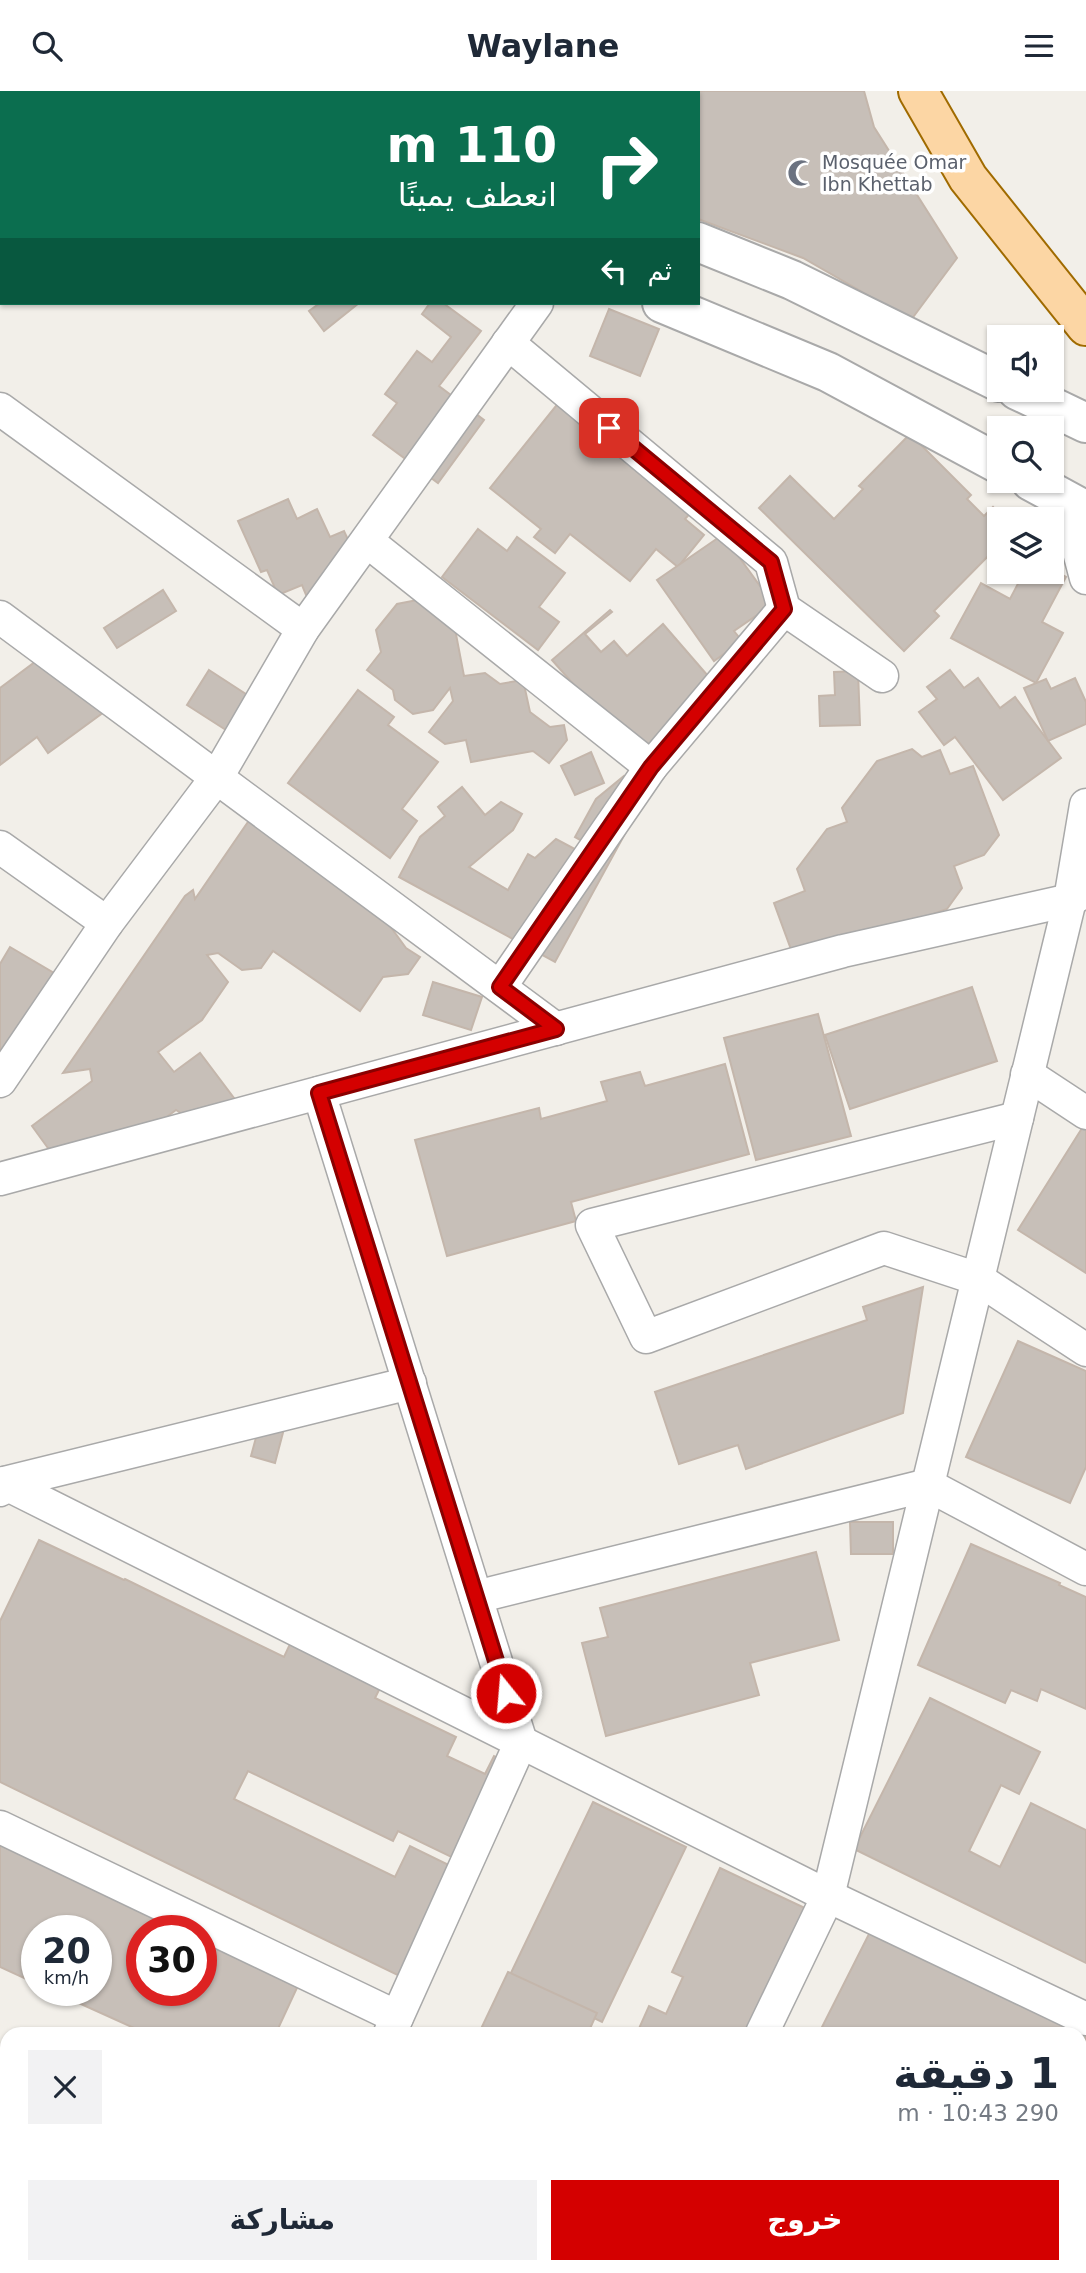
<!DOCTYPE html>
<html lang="ar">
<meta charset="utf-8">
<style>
:root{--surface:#fff;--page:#f2f2f3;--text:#1f2937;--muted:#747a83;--accent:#d40000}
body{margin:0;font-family:"DejaVu Sans","Noto Sans Arabic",sans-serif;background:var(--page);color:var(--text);direction:rtl;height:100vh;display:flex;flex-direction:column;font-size:26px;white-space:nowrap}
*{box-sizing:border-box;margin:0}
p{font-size:23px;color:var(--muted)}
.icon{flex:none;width:38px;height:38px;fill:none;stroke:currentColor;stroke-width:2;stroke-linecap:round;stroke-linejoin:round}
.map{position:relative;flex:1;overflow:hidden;direction:ltr}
.drawer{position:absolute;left:0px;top:1936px;width:1087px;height:247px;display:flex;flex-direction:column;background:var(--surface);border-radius:21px 21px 0 0;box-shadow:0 2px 5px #0004;direction:rtl}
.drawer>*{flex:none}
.guide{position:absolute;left:0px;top:0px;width:700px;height:214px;box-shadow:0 2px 5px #0004;direction:rtl;background:#0b6e4f;color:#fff;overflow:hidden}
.fabs{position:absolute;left:987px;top:234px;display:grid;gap:14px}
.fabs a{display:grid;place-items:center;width:77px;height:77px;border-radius:0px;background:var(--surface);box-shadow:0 2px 5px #0004;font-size:35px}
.speed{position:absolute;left:21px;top:1824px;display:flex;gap:14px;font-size:35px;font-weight:700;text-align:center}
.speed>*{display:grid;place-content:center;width:91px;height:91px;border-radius:50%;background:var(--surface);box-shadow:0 2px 5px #0004;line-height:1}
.speed small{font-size:18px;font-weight:400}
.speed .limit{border:10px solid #d22;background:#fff;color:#111}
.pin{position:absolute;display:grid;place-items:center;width:60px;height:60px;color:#fff;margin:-30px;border-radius:14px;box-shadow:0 4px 10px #0006}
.me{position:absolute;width:77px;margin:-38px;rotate:343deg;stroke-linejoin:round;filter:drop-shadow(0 0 5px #0008)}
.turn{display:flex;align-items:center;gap:24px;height:147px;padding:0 28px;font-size:32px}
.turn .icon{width:91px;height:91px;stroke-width:2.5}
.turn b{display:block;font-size:49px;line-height:60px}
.then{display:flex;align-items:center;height:66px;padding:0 28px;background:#0003;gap:14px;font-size:26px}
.round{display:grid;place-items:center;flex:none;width:74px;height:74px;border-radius:0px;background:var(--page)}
.headline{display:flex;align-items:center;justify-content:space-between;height:119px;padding:0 28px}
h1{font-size:42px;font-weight:700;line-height:52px}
.primary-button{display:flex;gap:14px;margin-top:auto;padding:14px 28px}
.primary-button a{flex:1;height:80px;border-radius:0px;background:var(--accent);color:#fff;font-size:28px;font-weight:700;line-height:80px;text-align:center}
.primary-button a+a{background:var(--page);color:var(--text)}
header{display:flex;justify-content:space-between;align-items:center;height:91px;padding:0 28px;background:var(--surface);font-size:32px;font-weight:700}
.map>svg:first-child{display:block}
.building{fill:#c7bfb8;stroke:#c4b6ab;stroke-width:2;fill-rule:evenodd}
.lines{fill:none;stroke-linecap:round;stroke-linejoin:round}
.minor-casing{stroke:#a9a9a9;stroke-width:35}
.tertiary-casing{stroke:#a9a9a9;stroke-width:42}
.primary-casing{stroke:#a06b00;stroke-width:42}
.minor{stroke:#fff;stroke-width:32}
.tertiary{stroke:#fff;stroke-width:38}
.primary{stroke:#fcd6a4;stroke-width:38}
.route-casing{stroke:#8a0000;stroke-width:18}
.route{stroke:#d40000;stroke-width:12}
.labels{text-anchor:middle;stroke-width:7;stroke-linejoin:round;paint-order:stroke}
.worship-label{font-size:19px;fill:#5b616d;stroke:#fff;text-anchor:start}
</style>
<header><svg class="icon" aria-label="menu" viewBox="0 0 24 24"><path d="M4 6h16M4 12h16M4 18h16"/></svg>Waylane<svg class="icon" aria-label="search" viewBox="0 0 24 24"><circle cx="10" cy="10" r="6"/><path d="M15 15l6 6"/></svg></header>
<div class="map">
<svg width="1086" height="2182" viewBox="0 0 1086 2182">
<rect width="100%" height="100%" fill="#f2efe9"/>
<!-- building -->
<g class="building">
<path d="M383,0H536L382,2Z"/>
<path d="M627,0H864L874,36L957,167L911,229L803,167L698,128V2H626Z"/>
<path d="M320,212H359L324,240L309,220Z"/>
<path d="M430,212H443L481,240L439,295L484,329L438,392L373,344L397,312L385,303L417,260L432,271L451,246L422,223Z"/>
<path d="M609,218L659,238L640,285L590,265Z"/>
<path d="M560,310L693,419L685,428L704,444L678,476L656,458L630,490L570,443L555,462L534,446L541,438L490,397Z"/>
<path d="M910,343L971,404L967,408L984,425L993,416L1006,429H999V454L934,520L939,525L904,560L759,417L790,385L834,428L863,398L859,395Z"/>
<path d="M288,408L297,428L317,418L330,446L344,440L358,470L311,516L302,494L278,504L267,479L261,481L238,430Z"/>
<path d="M478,438L507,460L517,446L565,482L539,516L559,531L538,559L442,486Z"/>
<path d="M728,440L734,459L773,513L734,540L742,550L714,570L657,489Z"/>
<path d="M1052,478L1066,486L1042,531L1063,542L1036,592L951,547L981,492L1010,508L1024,481H1052Z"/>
<path d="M163,499L176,520L117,557L104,537Z"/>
<path d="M417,509L455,538L464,585L485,582L500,593L523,589L530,621L550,636L564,634L567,649L549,672L533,660L471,671L466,649L445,653L429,641L453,610L450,597L433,619L413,623L395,609L393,599L367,579L381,561L376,539L397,513Z"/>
<path d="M610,519L612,521L585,543L601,561L614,550L627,565L663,533L715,593L641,670L552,569Z"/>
<path d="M55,556L104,621L48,662L37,646L0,674V597Z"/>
<path d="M209,579L252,607L229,641L187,614Z"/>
<path d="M950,579L964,597L978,587L1000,617L1015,606L1061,667L1003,709L955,646L944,654L919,621L937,608L927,596Z"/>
<path d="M858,580L860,634L820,635L819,605L835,604L834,581Z"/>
<path d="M1075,587L1086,611V633L1048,650L1024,597L1046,588L1051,598Z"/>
<path d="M358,599L394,626L388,634L438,671L402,718L417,730L390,767L288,692Z"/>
<path d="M912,658L922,666L940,659L950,683L973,675L999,744L984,764L954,775L962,797L947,818L796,872L774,812L805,800L797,778L827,738L847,731L842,717L877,670Z"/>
<path d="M591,661L604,692L575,704L561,675Z"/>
<path d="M624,685L639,703L612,725L626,741L555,871L399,786L420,746L445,725L438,716L462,696L485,724L501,711L522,723L513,739L469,776L508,799L528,763L535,767L556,748L599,771L604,762L575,746L596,708Z"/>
<path d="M263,709L368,805L406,857L420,866L408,883L383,886L360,920L273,860L261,877L242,879L218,862L207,864L228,891L202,929L158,961L174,981L200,962L246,1023L193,1030L176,1019L131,1053L53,1064L32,1035L92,990L90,978L63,982L185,805L193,799L195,808Z"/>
<path d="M10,856L76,895L0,966V873Z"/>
<path d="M433,891L482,906L471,939L423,924Z"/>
<path d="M972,896L997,970L850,1018L825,944Z"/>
<path d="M818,923L851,1045L756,1069L724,947Z"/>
<path d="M725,973L749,1063L571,1111L576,1130L447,1165L415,1049L539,1017L541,1028L607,1010L601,991L640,981L645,995Z"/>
<path d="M1084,1034L1086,1035V1182L1018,1139Z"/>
<path d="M923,1196L903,1322L746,1378L738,1354L679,1373L655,1301L867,1229L863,1216Z"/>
<path d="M1018,1250L1086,1280V1376L1070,1412L966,1366Z"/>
<path d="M261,1328L285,1334L275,1372L251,1365Z"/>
<path d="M850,1431H893V1463H851Z"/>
<path d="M39,1449L124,1489L125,1488L284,1566L290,1553L380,1597L375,1607L456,1646L447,1665L485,1683L494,1665L516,1676L468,1774L398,1740L393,1750L248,1680L234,1708L395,1786L410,1755L465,1782L412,1891L0,1691V1530Z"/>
<path d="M971,1453L1060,1492L1059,1494L1086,1506V1618L1041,1598L1037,1610L1011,1599L1005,1612L918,1574Z"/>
<path d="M816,1461L839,1549L750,1572L759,1604L606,1645L582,1552L608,1546L600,1517Z"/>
<path d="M930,1607L1040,1661L1019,1703L1001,1694L969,1760L1000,1776L1031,1712L1086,1739V1872L854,1758Z"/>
<path d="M593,1711L686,1756L602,1931L509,1886Z"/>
<path d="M0,1737L302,1886L276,1942H145L50,1899H96V1839H37V1893L0,1876ZM142,1839H201V1899H142Z"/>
<path d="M720,1777L807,1818L750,1942H637L649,1915L666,1923L683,1886L672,1881Z"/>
<path d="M872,1837L1086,1939V2039L1080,2036V1942H819Z"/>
<path d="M508,1881L597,1922L588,1942H479Z"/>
<path d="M0,2087L7,2090V2175H116L113,2182H0Z"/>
<path d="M1080,2101L1086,2104V2182H1018L1004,2175H1080Z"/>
<path d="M138,2175H281L279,2182H135Z"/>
<path d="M365,2175H501L498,2182H362Z"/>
<path d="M526,2175H590L607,2182H523Z"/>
<path d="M703,2175H934L948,2182H700Z"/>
</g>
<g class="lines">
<defs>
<g id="minor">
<path d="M329,2V0"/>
<path d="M610,2V0"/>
<path d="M508,252L771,471L784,518L882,585"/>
<path d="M0,318L303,538"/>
<path d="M1065,408L1086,487"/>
<path d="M367,450L651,676"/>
<path d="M0,526L556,938"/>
<path d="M0,756L107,832"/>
<path d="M500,896L651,676L784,518"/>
<path d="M1027,983L1086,1022"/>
<path d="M0,990L107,832L217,686L303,538L537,212"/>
<path d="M319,1002L521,1651L390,1942"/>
<path d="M1017,1027L592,1134L646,1246L884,1157L978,1188L1086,1259"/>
<path d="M0,1088L843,860L1070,809L1084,801"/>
<path d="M0,1394L4,1392L828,1805L1086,1928"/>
<path d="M0,1399L4,1392L410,1292"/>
<path d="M476,1506L928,1394L1086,1478"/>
<path d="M0,1736L397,1926"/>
<path d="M762,1942L828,1805L1070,809L1086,714"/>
<path d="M932,2175L946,2182"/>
<path d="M282,2182L285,2175"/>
<path d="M648,2182L651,2175"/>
</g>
<g id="tertiary">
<path d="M87,0L92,2"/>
<path d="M279,0L283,2"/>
<path d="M698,151L792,189L999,291"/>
<path d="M662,212L828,281L999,373"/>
<path d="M1017,299L1086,332"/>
<path d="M1031,390L1086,420"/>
</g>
<path id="primary" d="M918,0L968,87L1086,235"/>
</defs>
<!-- minor casing -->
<use href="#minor" class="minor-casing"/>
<!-- tertiary casing -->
<use href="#tertiary" class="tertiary-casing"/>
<!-- primary casing -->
<use href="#primary" class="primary-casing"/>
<!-- minor -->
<use href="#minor" class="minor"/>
<!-- tertiary -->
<use href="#tertiary" class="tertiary"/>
<!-- primary -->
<use href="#primary" class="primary"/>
</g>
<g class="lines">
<defs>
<path id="route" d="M506,1602L319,1002L556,938L500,896L651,676L784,518L771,471L609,337"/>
</defs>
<!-- route casing -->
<use href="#route" class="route-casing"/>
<!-- route -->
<use href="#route" class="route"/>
</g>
<!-- icons -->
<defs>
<symbol id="mosque-bare" viewBox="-9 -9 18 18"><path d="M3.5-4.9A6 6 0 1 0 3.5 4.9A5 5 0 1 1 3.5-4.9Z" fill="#6b7280" stroke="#fff" stroke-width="2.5" paint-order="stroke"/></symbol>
</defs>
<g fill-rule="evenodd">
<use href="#mosque-bare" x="782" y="63" width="38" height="38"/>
</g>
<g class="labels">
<!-- worship labels -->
<g class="worship-label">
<text x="822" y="78">Mosquée Omar<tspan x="822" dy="22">Ibn Khettab</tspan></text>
</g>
</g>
</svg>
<div class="fabs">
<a><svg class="icon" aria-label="sound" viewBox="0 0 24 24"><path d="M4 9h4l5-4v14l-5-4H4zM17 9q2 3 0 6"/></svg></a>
<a><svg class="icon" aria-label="search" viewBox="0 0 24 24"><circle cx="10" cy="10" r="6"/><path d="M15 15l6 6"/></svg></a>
<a><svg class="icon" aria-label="layers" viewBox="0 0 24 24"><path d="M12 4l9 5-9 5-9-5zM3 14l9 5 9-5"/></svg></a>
</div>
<div class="speed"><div>20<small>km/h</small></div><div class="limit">30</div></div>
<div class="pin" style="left:609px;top:337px;background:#d93025"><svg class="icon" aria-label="arrive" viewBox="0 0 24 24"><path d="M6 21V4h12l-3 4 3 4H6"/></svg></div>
<svg class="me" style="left:506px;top:1602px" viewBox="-20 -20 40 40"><circle r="17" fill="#d40000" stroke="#fff" stroke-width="3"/><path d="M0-11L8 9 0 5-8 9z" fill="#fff"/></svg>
<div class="guide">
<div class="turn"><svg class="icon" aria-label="right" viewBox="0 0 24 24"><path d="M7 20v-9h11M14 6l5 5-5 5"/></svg><div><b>110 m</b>انعطف يمينًا</div></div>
<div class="then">ثم<svg class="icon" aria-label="left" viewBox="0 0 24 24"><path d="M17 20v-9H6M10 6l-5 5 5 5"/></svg></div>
</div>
<section class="drawer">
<div class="headline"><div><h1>1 دقيقة</h1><p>290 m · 10:43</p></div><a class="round"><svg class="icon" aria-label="close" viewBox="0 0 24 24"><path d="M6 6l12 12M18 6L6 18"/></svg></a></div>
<div class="primary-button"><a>خروج</a><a>مشاركة</a></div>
</section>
</div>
